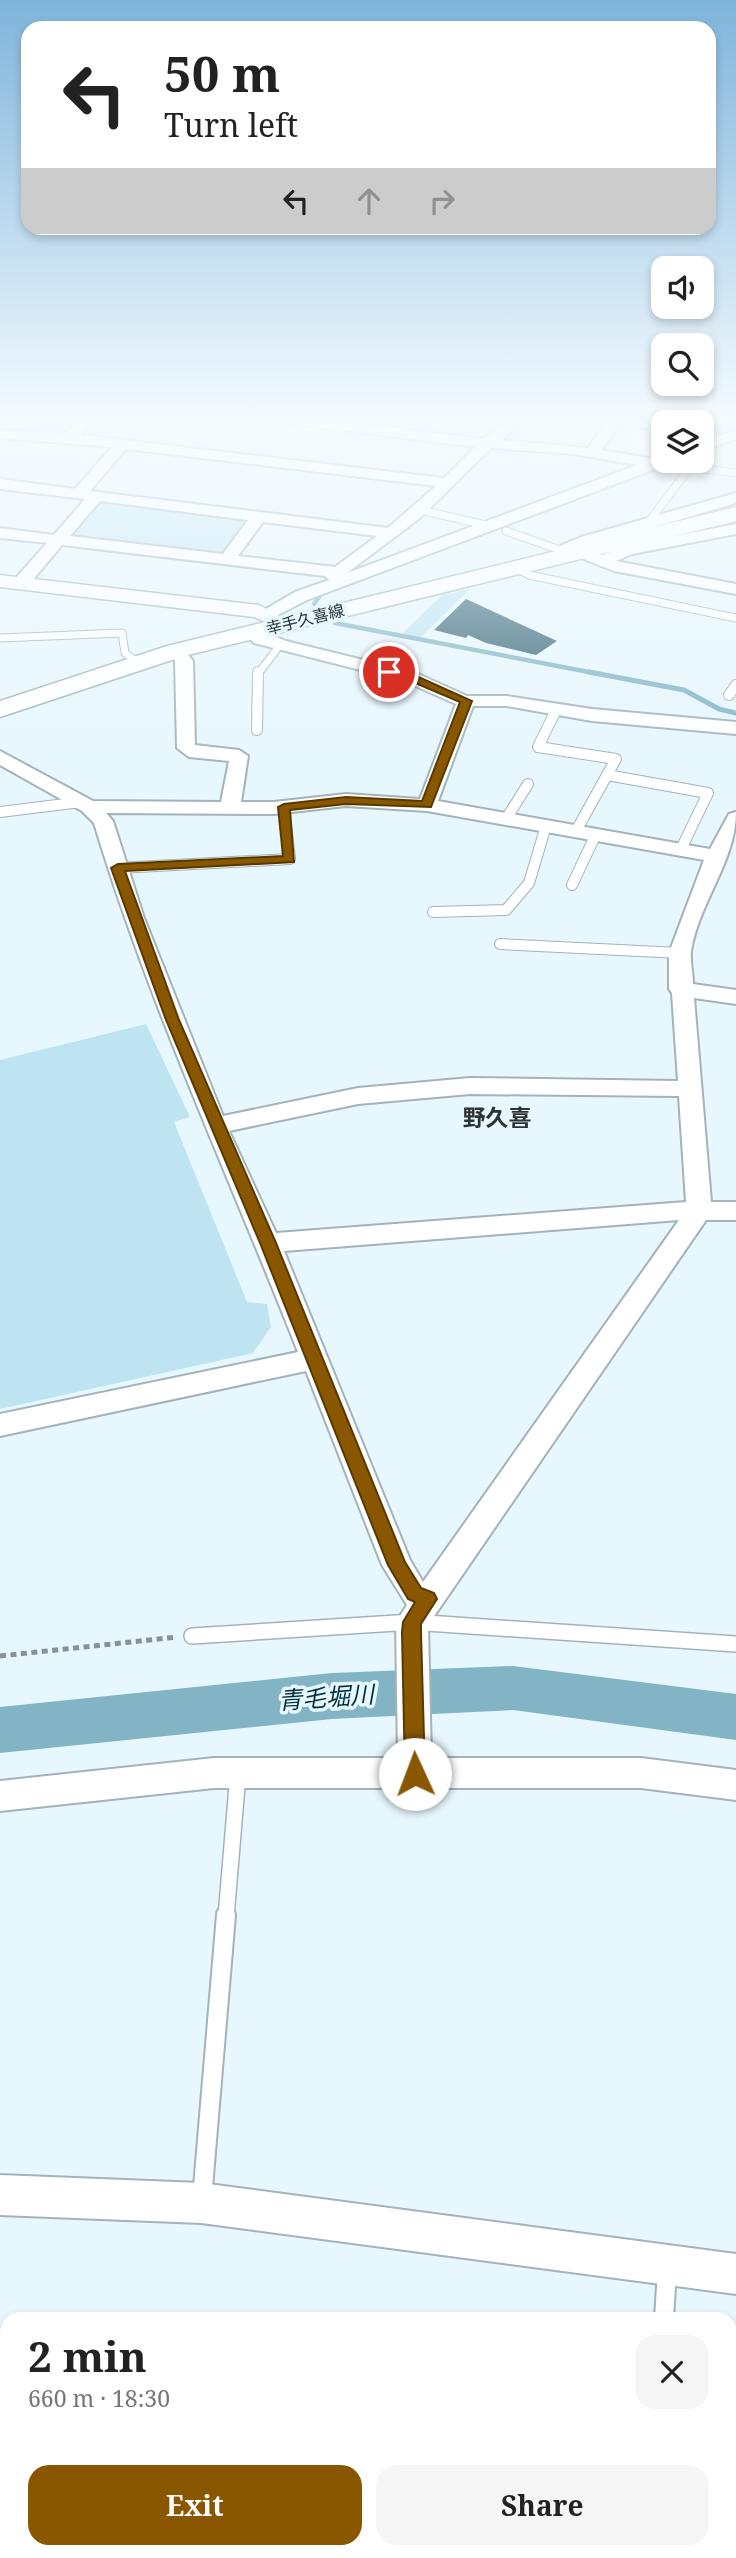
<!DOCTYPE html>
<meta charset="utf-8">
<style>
:root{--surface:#fff;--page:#f6f6f6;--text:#222;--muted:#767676;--accent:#885700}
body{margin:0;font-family:"Noto Serif","Noto Sans JP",serif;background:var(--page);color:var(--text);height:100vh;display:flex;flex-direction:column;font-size:26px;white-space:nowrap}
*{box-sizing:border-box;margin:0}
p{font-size:23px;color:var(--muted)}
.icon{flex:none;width:38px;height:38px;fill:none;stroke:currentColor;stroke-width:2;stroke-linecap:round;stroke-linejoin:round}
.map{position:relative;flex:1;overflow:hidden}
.drawer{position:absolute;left:0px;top:2312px;width:737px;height:247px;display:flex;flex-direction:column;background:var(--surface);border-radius:21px 21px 0 0;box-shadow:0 4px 10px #0003}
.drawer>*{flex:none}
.hud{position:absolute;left:21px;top:21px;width:695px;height:214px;border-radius:21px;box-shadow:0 4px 10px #0003;background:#fff;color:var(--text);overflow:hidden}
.tools{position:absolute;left:651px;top:256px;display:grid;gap:14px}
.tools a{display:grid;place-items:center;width:63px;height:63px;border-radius:14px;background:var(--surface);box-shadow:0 4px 10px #0003;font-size:35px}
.pin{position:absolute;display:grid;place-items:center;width:60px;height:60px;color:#fff;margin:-30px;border:4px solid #fff;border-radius:50%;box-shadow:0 2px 7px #0007}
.me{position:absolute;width:77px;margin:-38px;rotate:358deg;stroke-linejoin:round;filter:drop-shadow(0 0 5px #0008)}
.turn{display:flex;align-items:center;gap:24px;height:147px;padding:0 28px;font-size:32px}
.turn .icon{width:91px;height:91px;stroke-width:2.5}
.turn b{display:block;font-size:49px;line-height:60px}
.lanes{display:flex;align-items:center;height:66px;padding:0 28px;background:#0003;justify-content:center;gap:35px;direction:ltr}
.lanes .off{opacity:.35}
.round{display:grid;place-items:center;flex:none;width:74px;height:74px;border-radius:21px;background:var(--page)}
.head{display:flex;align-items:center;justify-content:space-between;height:119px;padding:0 28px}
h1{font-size:42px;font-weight:700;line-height:52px}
.primary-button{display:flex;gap:14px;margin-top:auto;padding:14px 28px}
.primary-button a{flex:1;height:80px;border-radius:21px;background:var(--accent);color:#fff;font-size:28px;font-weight:700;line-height:80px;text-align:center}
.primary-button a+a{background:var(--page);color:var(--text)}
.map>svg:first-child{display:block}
.green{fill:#bee4f2}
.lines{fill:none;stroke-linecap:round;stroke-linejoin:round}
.stream-far1{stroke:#82b4c6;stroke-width:4.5}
.stream{stroke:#82b4c6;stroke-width:5}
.river{fill:#82b4c6;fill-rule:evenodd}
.building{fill:#346576}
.service-far3-casing{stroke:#a3b3b9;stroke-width:9}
.service-far2-casing{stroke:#a3b3b9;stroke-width:12}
.service-far1-casing{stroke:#a3b3b9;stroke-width:18}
.service-casing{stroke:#a3b3b9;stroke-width:22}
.minor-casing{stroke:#a3b3b9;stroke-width:4}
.tertiary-casing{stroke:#a3b3b9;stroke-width:3}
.secondary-casing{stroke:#a3b3b9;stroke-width:3}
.path{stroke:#879296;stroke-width:5;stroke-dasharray:6 4.5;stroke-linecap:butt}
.service-far3{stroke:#fff;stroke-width:7}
.service-far2{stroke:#fff;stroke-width:10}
.service-far1{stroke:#fff;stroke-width:15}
.service{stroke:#fff;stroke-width:18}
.minor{fill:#fff;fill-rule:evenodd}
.tertiary{fill:#fff;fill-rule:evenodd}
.secondary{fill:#fff;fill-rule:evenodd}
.route{fill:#885700;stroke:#583900;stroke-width:2}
.labels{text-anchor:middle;stroke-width:7;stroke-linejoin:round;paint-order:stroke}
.far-street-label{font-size:16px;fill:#2c3335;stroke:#e7f7fe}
.quarter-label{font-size:23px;font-weight:bold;fill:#2c3335;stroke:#e7f7fe}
.near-water-label{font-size:24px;font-style:italic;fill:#00313f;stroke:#e7f7fe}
</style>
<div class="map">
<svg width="736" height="2558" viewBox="0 0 736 2558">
<rect width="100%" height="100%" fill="#e7f7fe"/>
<!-- green -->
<g class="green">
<path d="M100,500L249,518L222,553L69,538Z"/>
<path d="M470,589L420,638L402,634L442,595Z"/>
<path d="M146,1024L190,1117L174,1122L247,1302L267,1304L271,1327L253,1353L0,1409V1060Z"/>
</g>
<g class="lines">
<!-- stream-far1 -->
<g class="stream-far1">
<path d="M314,604L319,597"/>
<path d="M335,623L599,674"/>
</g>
<!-- stream -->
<path class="stream" d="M589,672L684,690L719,709L736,713"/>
<!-- river -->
<path class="river" d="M513,1666L736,1694V1740L513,1710L332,1719L0,1753V1707L332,1673Z"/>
</g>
<!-- building -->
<path class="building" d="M466,599L557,641L536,655L486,643L468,635L466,638L434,630Z"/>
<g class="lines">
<defs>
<g id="service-far3">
<path d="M420,510L490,526"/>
<path d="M648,523L690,467L736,473"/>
<path d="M506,531L563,551"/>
<path d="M516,568L529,575L736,618"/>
<path d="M0,638L122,633L125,653L137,662"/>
<path d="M258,674L280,645"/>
</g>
<g id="service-far2">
<path d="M729,695L736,685"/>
<path d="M556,710L538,747L616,759L607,775"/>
<path d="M257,730L258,672"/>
<path d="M0,812L81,802"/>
<path d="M506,819L528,784"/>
<path d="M576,831L607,775L708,793L681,849"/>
<path d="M118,868L290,859L284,807"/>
<path d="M572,885L596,834"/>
<path d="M433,912L506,910L529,883L546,826"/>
<path d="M500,944L680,953"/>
</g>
<g id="service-far1">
<path d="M192,1636L412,1622L736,1644"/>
<path d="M226,1917L238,1774"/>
</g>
<g id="service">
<path d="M202,2199L226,1915"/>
<path d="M664,2319L667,2270"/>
<path d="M652,2552V2558"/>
</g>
<g id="minor">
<path d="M84,414H99L81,435L444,478L475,447L245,418L238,414H282L484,439L514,414H529L502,440L588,448L613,414H628L626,417L663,423V431L620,425L601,450L654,459L663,456V460H672L661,467L307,600L270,619L264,618L262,614L264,610L295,592L329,580L325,576L62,545L26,588H14V580L47,543L0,538V528L54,535L85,499L0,489V479L75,489L112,447L0,438V430L67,433ZM491,448L573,454L637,465L347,573L420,518ZM126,449L436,486L388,528L90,491ZM100,501L248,520L223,554L70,536ZM263,522L377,536L335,567L238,556Z"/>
<path d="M449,414H463L454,422L447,418Z"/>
<path d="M683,414H697L692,422H678Z"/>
<path d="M736,430V439L702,451V442Z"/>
<path d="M736,493V503L580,549L602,555L628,545L736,524V534L632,554L616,561L736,584V594L614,571L571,554L559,562L551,557L562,545L581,537Z"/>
<path d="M252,627L286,641L416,673L467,696H507L592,709L736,722V734L592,721L507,706H473L438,801L710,849L729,814L736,812C736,861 699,902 691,951C690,962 693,974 693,984L736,990V1004L694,998L711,1202H736V1220H706L428,1625L431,1758H641L736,1770V1800L641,1788H214L0,1811V1781L214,1758H398L396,1622L407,1605L382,1565L306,1371L0,1436V1414L298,1352C229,1176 149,1005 94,823L82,811L0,765V751L93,801L221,802L229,761L189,757L177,748L175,661L167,651L176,646L182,647L193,661L195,745L239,750L248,756L241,802H274L346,794L420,799L456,704L404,681L254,643L243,632ZM346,806L427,811L704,860L669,953V989L672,993L678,1081L470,1078L358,1088L223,1116L144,918L113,821L106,813L274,814ZM470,1094L679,1096L686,1202L276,1233L229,1131L358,1104ZM679,1220L423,1582L410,1560L284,1251Z"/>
<path d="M0,2175L201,2183L736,2254V2294L201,2223L0,2215Z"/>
</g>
<path id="tertiary" d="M0,575L259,605L294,624L284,630L254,617L0,587Z"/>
<path id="secondary" d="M736,507V521L184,656L0,717V701L167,646Z"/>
</defs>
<!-- service-far3 casing -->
<use href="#service-far3" class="service-far3-casing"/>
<!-- service-far2 casing -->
<use href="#service-far2" class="service-far2-casing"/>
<!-- service-far1 casing -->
<use href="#service-far1" class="service-far1-casing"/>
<!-- service casing -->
<use href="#service" class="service-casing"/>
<!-- minor casing -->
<use href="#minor" class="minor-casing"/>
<!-- tertiary casing -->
<use href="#tertiary" class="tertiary-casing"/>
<!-- secondary casing -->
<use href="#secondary" class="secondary-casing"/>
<!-- path -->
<path class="path" d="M0,1656L177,1637"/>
<!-- service-far3 -->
<use href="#service-far3" class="service-far3"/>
<!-- service-far2 -->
<use href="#service-far2" class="service-far2"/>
<!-- service-far1 -->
<use href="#service-far1" class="service-far1"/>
<!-- service -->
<use href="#service" class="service"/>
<!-- minor -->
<use href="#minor" class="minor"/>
<!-- tertiary -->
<use href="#tertiary" class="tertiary"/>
<!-- secondary -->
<use href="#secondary" class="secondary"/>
</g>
<!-- sky -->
<linearGradient id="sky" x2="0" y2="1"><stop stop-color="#7fb4da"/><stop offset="0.54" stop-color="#f4fbff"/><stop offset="1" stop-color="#f4fbff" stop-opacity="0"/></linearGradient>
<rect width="736" height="773" fill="url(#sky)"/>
<!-- route -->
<path class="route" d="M389,669L414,675L472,701L431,807L346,804L290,810L294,862L125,871L179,1020L276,1243L405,1562L421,1588L434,1593L437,1599L421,1624V1632L425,1774L422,1780L415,1783L408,1780L405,1774L402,1632L403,1622L415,1602L408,1599L388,1565L260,1243L166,1020L111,868L118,864L283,856L278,807L284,804L346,797L422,801L460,702L406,679L385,674V670Z"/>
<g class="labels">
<!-- far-street labels -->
<g class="far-street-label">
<text transform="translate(305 619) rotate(-14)" y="6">幸手久喜線</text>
</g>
<!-- quarter labels -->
<g class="quarter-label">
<text x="497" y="1126">野久喜</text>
</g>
<!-- near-water labels -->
<g class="near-water-label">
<text transform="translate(326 1698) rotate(-4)" y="8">青毛堀川</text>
</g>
</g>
</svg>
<div class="tools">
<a><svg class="icon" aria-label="sound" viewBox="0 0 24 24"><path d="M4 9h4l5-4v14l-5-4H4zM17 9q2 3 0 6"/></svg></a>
<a><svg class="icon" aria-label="search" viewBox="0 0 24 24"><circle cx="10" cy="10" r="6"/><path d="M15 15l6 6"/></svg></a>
<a><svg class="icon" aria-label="layers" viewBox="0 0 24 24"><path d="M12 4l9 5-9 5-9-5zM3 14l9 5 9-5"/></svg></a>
</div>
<div class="pin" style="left:389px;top:672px;background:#d93025"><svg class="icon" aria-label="arrive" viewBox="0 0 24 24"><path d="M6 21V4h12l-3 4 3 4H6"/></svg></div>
<svg class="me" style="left:415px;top:1774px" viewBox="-20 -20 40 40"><circle r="19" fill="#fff"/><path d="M0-13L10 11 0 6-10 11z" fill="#885700"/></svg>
<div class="hud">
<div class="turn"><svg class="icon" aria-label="left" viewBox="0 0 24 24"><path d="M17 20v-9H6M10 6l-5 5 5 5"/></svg><div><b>50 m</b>Turn left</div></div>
<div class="lanes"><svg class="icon" aria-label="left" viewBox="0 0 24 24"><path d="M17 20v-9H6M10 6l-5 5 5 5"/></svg><svg class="icon off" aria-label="ahead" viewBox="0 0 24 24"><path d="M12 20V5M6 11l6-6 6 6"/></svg><svg class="icon off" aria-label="right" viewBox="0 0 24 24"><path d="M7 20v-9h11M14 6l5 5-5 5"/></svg></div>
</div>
<section class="drawer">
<div class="head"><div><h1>2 min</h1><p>660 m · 18:30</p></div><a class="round"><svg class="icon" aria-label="close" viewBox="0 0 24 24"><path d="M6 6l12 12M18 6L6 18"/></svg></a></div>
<div class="primary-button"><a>Exit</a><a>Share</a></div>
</section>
</div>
